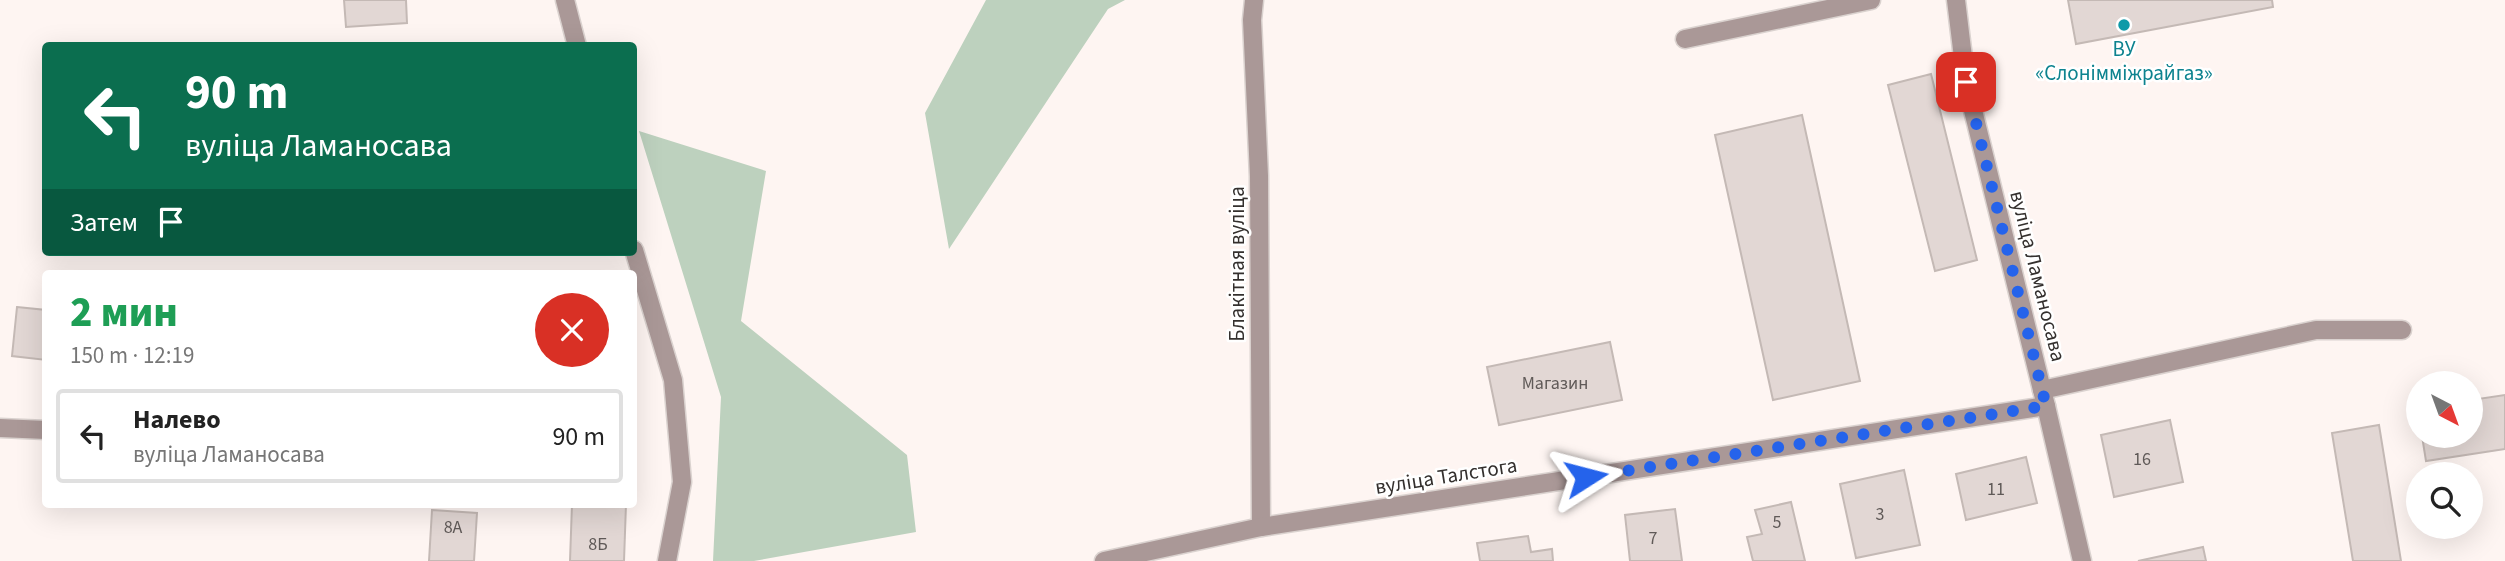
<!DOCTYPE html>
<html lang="ru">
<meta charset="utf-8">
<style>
:root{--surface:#fff;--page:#f2f2f2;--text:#222;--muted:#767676;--line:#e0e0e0}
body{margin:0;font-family:"Source Sans 3",sans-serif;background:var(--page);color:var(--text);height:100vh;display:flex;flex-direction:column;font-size:26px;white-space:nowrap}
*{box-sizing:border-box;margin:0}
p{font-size:23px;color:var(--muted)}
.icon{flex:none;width:38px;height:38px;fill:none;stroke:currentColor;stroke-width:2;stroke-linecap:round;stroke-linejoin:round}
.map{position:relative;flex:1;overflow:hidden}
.panel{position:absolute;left:42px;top:270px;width:595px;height:238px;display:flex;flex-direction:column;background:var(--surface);border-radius:7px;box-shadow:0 7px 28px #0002}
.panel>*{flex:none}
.banner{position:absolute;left:42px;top:42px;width:595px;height:214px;border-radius:7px;box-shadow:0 7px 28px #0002;background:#0b6e4f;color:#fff;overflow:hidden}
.needle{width:46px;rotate:139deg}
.tools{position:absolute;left:2406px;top:371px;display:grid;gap:14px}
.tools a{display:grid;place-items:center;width:77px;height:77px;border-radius:50%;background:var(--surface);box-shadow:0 7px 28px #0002;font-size:35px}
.pin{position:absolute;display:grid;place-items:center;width:60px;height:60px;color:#fff;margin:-30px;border-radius:14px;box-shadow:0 4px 10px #0006}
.me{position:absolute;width:77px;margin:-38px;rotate:81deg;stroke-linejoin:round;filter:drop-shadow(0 0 5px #0008)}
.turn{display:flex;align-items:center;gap:24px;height:147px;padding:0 28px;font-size:32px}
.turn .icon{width:91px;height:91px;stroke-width:2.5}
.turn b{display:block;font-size:49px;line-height:60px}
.then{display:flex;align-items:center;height:66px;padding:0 28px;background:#0003;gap:14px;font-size:26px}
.round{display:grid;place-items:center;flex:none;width:74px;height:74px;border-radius:37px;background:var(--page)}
.head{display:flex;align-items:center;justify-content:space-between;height:119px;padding:0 28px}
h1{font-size:42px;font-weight:800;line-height:52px;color:#1e9e55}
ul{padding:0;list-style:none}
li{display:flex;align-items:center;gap:21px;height:94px;margin:0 14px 10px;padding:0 14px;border:4px solid var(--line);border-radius:7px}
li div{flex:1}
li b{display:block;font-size:26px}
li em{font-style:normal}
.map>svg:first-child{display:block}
.green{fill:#bdd1be}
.building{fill:#e2d7d4;stroke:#c4b9b5;stroke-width:2}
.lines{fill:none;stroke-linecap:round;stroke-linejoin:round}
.lane-casing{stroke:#dad2cf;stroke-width:21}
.street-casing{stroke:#dad2cf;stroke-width:21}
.lane{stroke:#aa9897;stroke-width:18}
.street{stroke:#aa9897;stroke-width:18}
.route{stroke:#2563eb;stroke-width:12;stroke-dasharray:0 21.6}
.culture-dot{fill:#0f9aa8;stroke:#fff;stroke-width:2.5}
.labels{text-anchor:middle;stroke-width:5;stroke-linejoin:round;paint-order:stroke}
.number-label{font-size:18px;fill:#605a58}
.culture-label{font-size:21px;fill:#0d838f;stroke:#fff}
.street-label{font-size:21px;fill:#34302e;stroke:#fff}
</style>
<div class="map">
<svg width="2505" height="561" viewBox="0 0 2505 561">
<rect width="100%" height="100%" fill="#fef5f2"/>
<!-- green -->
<g class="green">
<path d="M986,0H1125L1108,9L949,249L925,113Z"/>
<path d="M639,131L766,171L741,321L907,455L916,532L754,561H713L721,397Z"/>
</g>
<!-- building -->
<g class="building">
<path d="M344,0H406L407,23L346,27Z"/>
<path d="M2068,0H2272L2273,7L2076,44Z"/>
<path d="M1931,74L1977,260L1935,271L1888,85Z"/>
<path d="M1802,115L1860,381L1773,400L1715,135Z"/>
<path d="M17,307L46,310V360L12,356Z"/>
<path d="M1610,342L1622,400L1499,425L1487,367Z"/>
<path d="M2505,395V449L2426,461L2422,436H2471V400Z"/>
<path d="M2170,420L2183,482L2114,497L2101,435Z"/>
<path d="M2379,425L2401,561H2353L2332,433Z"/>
<path d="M2026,457L2037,503L1966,520L1956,474Z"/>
<path d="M1904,470L1920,545L1856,558L1840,484Z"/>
<path d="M1791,502L1805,561H1753L1747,537L1762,534L1755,510Z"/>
<path d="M572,504H626L624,561H570Z"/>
<path d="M1675,509L1682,561H1630L1625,515Z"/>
<path d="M432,510L477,513L474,561H429Z"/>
<path d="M1528,536L1531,552L1552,549L1553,561H1480L1477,543Z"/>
<path d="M2203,547L2206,561H2138Z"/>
</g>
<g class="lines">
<defs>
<g id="lane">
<path d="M1956,0L1966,82L2046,406"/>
<path d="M1685,39L1871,0"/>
<path d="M2042,390L2316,330H2402"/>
<path d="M0,428L46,430"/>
</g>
<g id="street">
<path d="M565,0L577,46"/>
<path d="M1254,0L1252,20L1259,176L1261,527"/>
<path d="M634,250L673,380L682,482L667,561"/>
<path d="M1104,561L1261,527L2046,406L2082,561"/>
</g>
</defs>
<!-- lane casing -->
<use href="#lane" class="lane-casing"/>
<!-- street casing -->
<use href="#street" class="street-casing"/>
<!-- lane -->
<use href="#lane" class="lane"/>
<!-- street -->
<use href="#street" class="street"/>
</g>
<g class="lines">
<!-- route -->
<path class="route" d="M1586,477L2046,406L1966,82"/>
</g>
<!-- markers -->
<circle class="culture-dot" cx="2124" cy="25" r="7"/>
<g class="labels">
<!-- number labels -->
<g class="number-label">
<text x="1555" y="389">Магазин</text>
<text x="2142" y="465">16</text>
<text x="1996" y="495">11</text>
<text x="1880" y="520">3</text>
<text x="1777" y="528">5</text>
<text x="453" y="533">8А</text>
<text x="1653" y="544">7</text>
<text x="598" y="550">8Б</text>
</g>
<!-- culture labels -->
<g class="culture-label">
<text x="2124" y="56">ВУ<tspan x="2124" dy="24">«Слонімміжрайгаз»</tspan></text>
</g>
<!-- street labels -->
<g class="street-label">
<text transform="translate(1237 264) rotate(-90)" y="7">Блакітная вуліца</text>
<text transform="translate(2038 276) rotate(76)" y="7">вуліца Ламаносава</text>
<text transform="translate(1446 476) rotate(-9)" y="7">вуліца Талстога</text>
</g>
</g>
</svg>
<div class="tools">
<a><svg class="needle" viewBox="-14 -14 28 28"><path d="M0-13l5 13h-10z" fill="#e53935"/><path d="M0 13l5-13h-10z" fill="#767676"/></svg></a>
<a><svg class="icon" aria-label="search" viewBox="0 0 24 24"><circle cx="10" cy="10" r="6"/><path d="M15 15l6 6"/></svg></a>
</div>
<div class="pin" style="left:1966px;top:82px;background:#d93025"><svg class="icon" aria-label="arrive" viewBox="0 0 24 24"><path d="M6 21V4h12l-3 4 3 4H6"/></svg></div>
<svg class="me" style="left:1586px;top:477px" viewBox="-20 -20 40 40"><path d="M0-17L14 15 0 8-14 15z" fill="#2563eb" stroke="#fff" stroke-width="4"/></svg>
<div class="banner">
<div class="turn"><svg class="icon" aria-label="left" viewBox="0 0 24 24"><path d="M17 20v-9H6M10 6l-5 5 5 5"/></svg><div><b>90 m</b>вуліца Ламаносава</div></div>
<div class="then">Затем<svg class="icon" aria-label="arrive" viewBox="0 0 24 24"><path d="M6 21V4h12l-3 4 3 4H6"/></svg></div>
</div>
<section class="panel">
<div class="head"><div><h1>2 мин</h1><p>150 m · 12:19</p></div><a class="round" style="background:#d93025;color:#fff"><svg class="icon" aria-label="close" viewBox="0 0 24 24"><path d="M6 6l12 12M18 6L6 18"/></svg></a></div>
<ul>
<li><svg class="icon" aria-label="left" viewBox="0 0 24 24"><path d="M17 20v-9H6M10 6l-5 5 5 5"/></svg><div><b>Налево</b><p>вуліца Ламаносава</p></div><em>90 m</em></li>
</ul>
</section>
</div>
